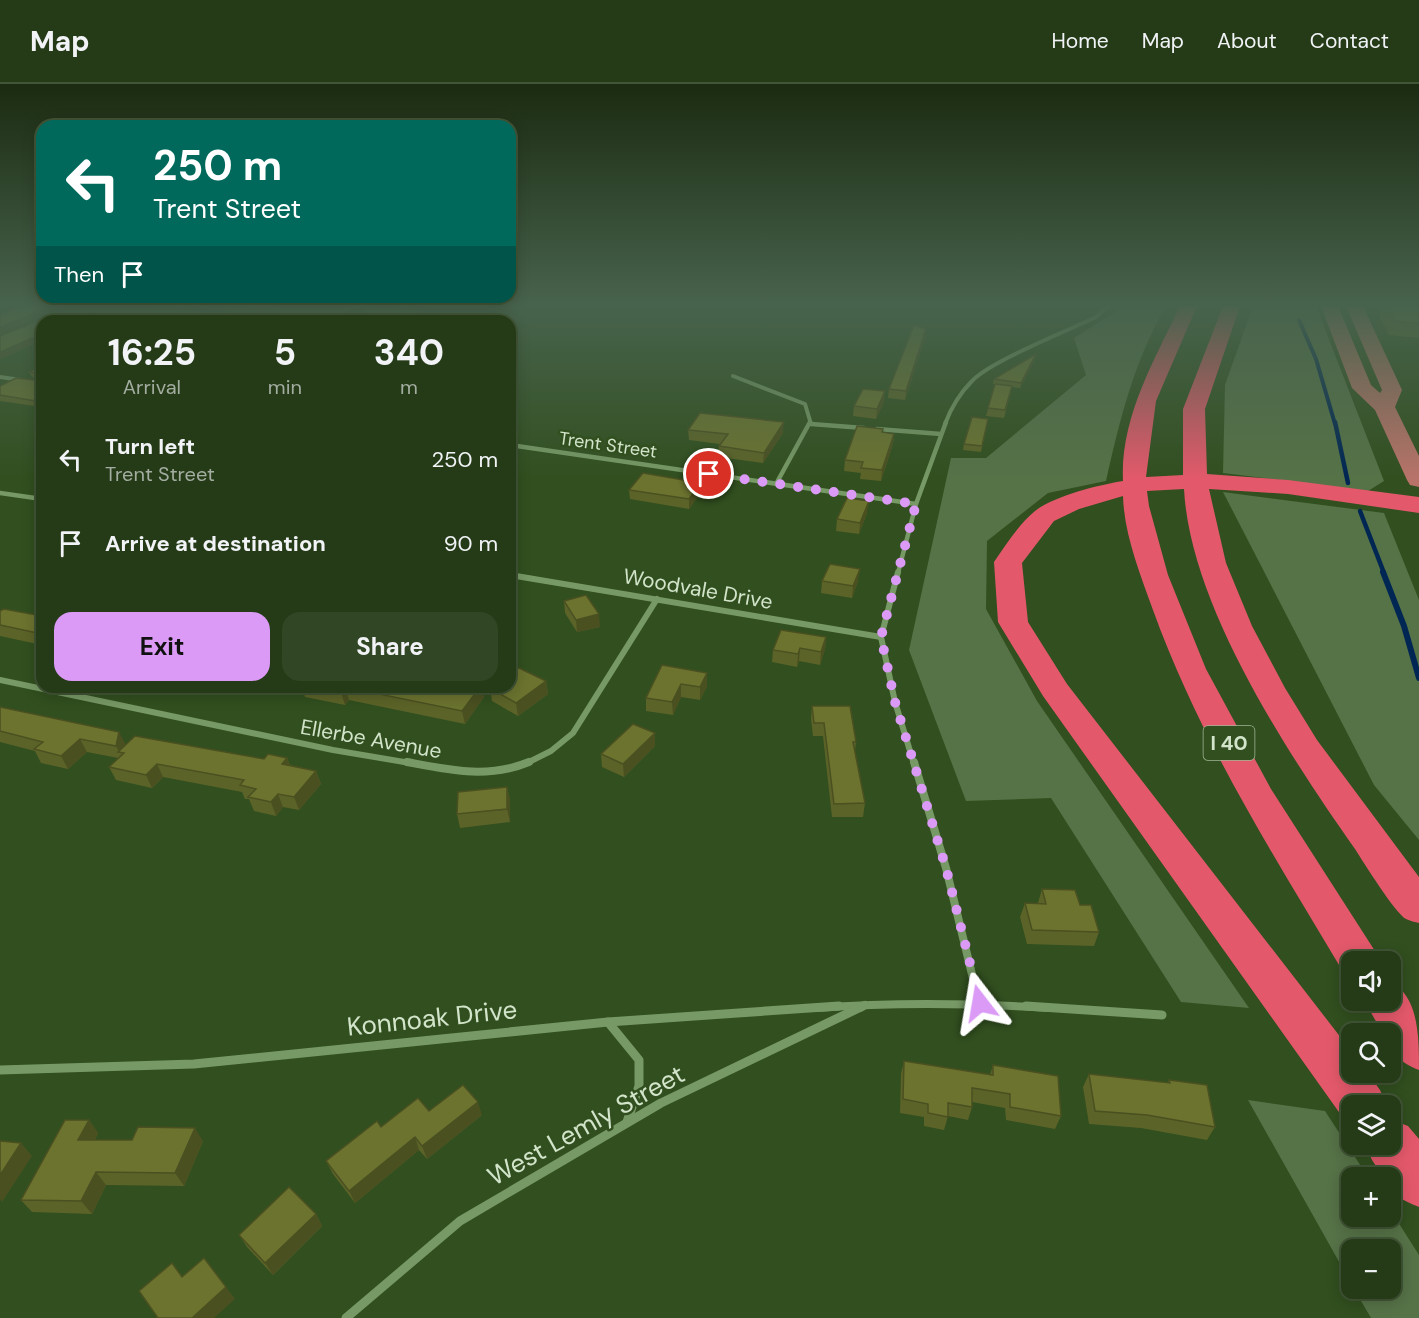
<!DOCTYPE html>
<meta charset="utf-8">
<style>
:root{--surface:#253b17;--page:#314624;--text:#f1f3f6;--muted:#a3ada1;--line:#425536;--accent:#da9af6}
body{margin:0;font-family:"DM Sans",sans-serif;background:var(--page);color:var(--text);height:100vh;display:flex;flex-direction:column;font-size:22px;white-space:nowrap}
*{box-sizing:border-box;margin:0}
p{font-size:20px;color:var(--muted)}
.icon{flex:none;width:33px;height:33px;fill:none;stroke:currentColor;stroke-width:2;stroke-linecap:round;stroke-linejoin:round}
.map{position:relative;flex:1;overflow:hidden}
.panel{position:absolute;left:36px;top:231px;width:480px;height:378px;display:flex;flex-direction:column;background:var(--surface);border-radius:18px;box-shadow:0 3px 15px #0003,0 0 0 2px var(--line)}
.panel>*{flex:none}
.hud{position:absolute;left:36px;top:36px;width:480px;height:183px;border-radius:18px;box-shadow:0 3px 15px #0003,0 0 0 2px var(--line);background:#00695c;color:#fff;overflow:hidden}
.tools{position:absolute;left:1341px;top:867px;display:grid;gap:12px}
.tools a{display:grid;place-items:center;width:60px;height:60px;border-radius:12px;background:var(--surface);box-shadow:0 3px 15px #0003,0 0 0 2px var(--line);font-size:30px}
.pin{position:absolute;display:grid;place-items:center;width:51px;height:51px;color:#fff;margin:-26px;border:3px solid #fff;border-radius:50%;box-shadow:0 2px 6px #0007}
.me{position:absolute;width:66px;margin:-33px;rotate:346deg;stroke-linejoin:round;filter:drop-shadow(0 0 4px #0008)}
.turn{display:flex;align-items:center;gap:21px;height:126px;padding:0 18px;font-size:27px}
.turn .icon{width:78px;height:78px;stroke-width:2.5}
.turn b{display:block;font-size:42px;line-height:51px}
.then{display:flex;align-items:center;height:57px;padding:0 18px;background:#0003;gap:12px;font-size:22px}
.eta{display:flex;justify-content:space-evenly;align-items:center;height:102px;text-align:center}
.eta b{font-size:36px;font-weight:700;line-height:42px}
.cta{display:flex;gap:12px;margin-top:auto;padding:12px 18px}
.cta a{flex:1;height:69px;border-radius:18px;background:var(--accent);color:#111;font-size:24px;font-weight:700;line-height:69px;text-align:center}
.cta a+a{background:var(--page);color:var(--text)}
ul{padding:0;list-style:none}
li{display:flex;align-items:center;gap:18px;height:84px;padding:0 18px}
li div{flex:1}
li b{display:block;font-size:22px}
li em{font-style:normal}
header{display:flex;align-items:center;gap:36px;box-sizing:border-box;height:84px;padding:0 30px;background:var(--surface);border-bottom:2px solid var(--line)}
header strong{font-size:28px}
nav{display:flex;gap:33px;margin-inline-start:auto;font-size:21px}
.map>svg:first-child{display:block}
.green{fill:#567247}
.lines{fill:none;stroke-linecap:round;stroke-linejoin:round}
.stream-far2{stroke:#002653;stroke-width:4}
.stream-far1{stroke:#002653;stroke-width:4.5}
.stream{stroke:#002653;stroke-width:6}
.street-far4{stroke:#779965;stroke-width:4}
.street-far3{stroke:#779965;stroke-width:4.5}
.street-far2{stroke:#779965;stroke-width:6}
.street-far1{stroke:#779965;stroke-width:8}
.street{stroke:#779965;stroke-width:9}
.primary{fill:#b87369;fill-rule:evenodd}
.highway{fill:#e3596b;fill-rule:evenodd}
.wall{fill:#5c6328}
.shaded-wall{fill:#4b5021}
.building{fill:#6b732f;stroke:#4b5021;stroke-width:1.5}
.route{stroke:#da9af6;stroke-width:10;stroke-dasharray:0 18}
.labels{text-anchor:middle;stroke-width:5;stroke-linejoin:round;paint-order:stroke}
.far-street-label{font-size:18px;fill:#d2e4c9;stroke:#314f1f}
.shield{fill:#314f1f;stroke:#a2b796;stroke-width:1.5}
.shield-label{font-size:20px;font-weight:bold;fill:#d2e4c9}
.street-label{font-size:21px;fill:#d2e4c9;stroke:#314f1f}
.near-street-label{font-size:26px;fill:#d2e4c9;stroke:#314f1f}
</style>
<header>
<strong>Map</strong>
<nav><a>Home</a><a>Map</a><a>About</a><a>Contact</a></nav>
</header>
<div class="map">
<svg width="1419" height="1234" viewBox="0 0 1419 1234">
<rect width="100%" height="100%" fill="#314f1f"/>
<!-- green -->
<g class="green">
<path d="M1125,222H1166C1134,277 1120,335 1106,397L1048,409L987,457L986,525L1037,617L1249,924L1181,918L1051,714L966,717L909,566L951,374H986L1086,291L1074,254Z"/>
<path d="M1253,222H1316L1384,397L1368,407L1223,389L1225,301Z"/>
<path d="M1223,408L1384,429L1419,516V756L1374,701Z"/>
<path d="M1248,1016L1325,1027L1368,1093L1352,1094V1132H1390L1391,1127L1419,1171V1234H1371L1354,1205L1390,1204V1166H1352L1351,1199Z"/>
</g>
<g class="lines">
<!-- stream-far2 -->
<path class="stream-far2" d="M1299,236L1316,275L1335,340"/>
<!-- stream-far1 -->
<g class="stream-far1">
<path d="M1335,338L1348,399"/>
<path d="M1360,427L1384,489"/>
</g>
<!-- stream -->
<path class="stream" d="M1383,488L1404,542L1419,594"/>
<!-- street-far4 -->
<g class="street-far4">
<path d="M733,292L805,320L811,340"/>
<path d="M0,293L21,296"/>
<path d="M945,340C951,324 960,309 972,297C991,277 1067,247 1096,233L1108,222"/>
</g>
<!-- street-far3 -->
<g class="street-far3">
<path d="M811,340L864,344"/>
<path d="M877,345L941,350"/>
<path d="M510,361L916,420"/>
<path d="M776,400L810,338"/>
<path d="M0,409L42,415"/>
<path d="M898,489L916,420L946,338"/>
</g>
<!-- street-far2 -->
<g class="street-far2">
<path d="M898,488L881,553L895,618L914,680"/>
<path d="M510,491L881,553"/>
<path d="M0,596L333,666L416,680"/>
<path d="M525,680L551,667L573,649L657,515"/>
</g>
<!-- street-far1 -->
<g class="street-far1">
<path d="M407,678C449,686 488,695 529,678"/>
<path d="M914,678L946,784L979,919"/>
<path d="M817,924C894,918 971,919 1049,924"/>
<path d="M860,924L865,921"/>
</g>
<!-- street -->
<g class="street">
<path d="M1026,922L1162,931"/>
<path d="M608,938L639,976V1002L627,1038"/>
<path d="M0,986L194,980L608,938L839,922"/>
<path d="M346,1234L460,1137L661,1019L863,922"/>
</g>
<!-- primary -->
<path class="primary" d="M1321,222H1338L1371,301L1380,309L1382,306L1346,222H1363L1402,306L1395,323L1419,372V403L1410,401L1407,396L1375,326L1352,304Z"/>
<!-- highway -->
<g class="highway">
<path d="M1180,222H1197L1156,317L1146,393L1183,391V325L1223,222H1240L1205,325L1207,390L1288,396L1419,413V429L1288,410L1209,405L1226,479L1252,542L1285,604L1317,656L1419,793V839C1415,838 1410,837 1406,835C1395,829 1364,779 1355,765C1289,671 1190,522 1184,405L1147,407L1149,422L1168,491L1206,585L1271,705L1382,878H1352V893L1345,891C1274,772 1200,656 1153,526C1140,490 1124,450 1123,412L1079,425L1054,437L1022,479L1028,538L1067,600L1352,968V988H1367L1380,1006L1387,1022H1352V1041L1346,1038L1043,612L998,538L994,478C1006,461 1019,440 1035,427C1054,412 1098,401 1123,397C1120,334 1154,277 1180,222Z"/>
<path d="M1390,898C1419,911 1419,954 1419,986C1401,979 1390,970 1390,950H1383L1364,916H1390Z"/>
<path d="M1390,1035L1408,1042L1419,1055V1123C1404,1117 1390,1111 1390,1094H1384L1372,1076L1365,1060H1390Z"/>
</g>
</g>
<!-- wall -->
<g class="wall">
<path d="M74,222H152L278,236L281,234L280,233L180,222H366L348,234L350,235L372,222H413L408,226L502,237H94L93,234L86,237H42V256L0,275V252Z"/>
<path d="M1382,222H1419V254L1389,251L1379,231Z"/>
<path d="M925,253L905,316L888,314L889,305Z"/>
<path d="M1035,275L1020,304L1012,303L1004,334L986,332L995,300H993L994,295Z"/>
<path d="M42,282V323L0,317V302L42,297V295L32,293L29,288Z"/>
<path d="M884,318L876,335L853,332L854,322Z"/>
<path d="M988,335L981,368L963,366L964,360Z"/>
<path d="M688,346L783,349L763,379L719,373V362L720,360L689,356Z"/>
<path d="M883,349L894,350L893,360L881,397L860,395L861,389L844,387L845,376Z"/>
<path d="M701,399V408L689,425L630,415L629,406Z"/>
<path d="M867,429L859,450L836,447L837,435Z"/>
<path d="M822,497H858L852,514L821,509Z"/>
<path d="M564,517L600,543L577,548L565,529Z"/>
<path d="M0,527L42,532V561L0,552Z"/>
<path d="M826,553L825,565L820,581L799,577L797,583L772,578L773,566Z"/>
<path d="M707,589V602L700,616L681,613L673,631L646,627V614Z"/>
<path d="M546,597L548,610L518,632L492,617L490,604Z"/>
<path d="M284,603H436L450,606L452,603H483L484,613L465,640L349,616L345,621L305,613L303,607Z"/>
<path d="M812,622L856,658L855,667L865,719L863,733H832L823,652H813L811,635Z"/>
<path d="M0,623L125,661L264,675L287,674L290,681L316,687L321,700L299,726L283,723L276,732L254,727L249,715H245L242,708L163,693L152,704L116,696L109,683L118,674L87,668L68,685L41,679L35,667L0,658Z"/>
<path d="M655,649V662L624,693L602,683L601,670Z"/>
<path d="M507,703L510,716V738L460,744L457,730Z"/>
<path d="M1042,805L1080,821L1099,848L1094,862L1027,860L1020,833L1025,819H1038Z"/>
<path d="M904,977L990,991L993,981L1061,1032L1055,1045L1006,1036L1005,1024L972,1018V1023L968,1036L948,1032L944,1046L924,1042V1033L900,1029L901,990Z"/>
<path d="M1089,990L1168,999L1169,996L1215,1043L1207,1056L1141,1044L1089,1040L1083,1003Z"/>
<path d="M429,1027L482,1031L427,1075L419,1066L355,1119L333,1090L326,1077L381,1043Z"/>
<path d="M89,1036L98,1049L95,1056L203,1057L184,1102L106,1101L92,1130L32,1128L21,1116Z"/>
<path d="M316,1130L322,1142L273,1191L247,1163L239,1151Z"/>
</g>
<!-- shaded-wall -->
<g class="shaded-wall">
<path d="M52,222H68L0,250V243Z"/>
<path d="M356,222H366L348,234L347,237L345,233L347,228Z"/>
<path d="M404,222H413L401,230L400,225Z"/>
<path d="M91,228L93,234L86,237H71Z"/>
<path d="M515,239L516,244L510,249V243Z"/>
<path d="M926,245L925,253L905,316L906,307Z"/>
<path d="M42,250V256L0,275V268Z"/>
<path d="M1036,270L1035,275L1020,304L1021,299Z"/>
<path d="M885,307L884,318L876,335L877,325Z"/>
<path d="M784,338L783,349L763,379L764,369Z"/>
<path d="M894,350L893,360L881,397L882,386Z"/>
<path d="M701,399V408L689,425V415Z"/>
<path d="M869,417L867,429L859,450L860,439Z"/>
<path d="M860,485L858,497L852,514L853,502Z"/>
<path d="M599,530L600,543L577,548L576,536Z"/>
<path d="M826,553L825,565L820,581L821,568Z"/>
<path d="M800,564L799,577L797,583L798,570Z"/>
<path d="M707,589V602L700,616V603Z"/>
<path d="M546,597L548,610L518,632L516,619Z"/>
<path d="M681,600V613L673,631L672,618Z"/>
<path d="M345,603L349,616L345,621L341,608Z"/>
<path d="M480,603H483L484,613L465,640L462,627Z"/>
<path d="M119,648L126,661L119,668L116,662Z"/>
<path d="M655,649V662L624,693L623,680Z"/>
<path d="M80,655L87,668L68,685L61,672Z"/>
<path d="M287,674L292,687L282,680Z"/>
<path d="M157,680L163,693L152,704L146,691Z"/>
<path d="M316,687L321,700L299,726L294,713Z"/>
<path d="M507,703L510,716V738L507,725Z"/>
<path d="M278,710L283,723L276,732L271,718Z"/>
<path d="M478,1018L482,1031L427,1075L422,1062Z"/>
<path d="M89,1036L98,1049L89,1068L78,1056Z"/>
<path d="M195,1044L203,1057L184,1102L175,1089Z"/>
<path d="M415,1053L419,1066L355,1119L349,1107Z"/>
<path d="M21,1059L32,1072L2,1118L0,1115V1091Z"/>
<path d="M96,1088L106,1101L92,1130L81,1117Z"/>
<path d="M316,1130L322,1142L273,1191L265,1179Z"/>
<path d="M226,1203L235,1215L214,1234H192Z"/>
</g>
<!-- building -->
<g class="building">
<path d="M22,222H52L0,243V231Z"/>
<path d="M74,222H152L278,236L283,232L279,227L229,222H356L347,228L345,233L350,235L372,222H404L400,225L502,237H144L114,234L108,237H95L91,228L71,237H42V250L0,268V252Z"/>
<path d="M1387,222H1419V240L1395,237Z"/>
<path d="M510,238L515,239L510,243Z"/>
<path d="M914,241L926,245L906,307L889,305Z"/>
<path d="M1036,270L1021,299L994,295Z"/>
<path d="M42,282V318L0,311V302L16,294L42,297V290L29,288Z"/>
<path d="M995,300L1012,302L1005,326L988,324Z"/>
<path d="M863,305L885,307L877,325L854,322Z"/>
<path d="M700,329L784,338L764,369L719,362L728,350L688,346Z"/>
<path d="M972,333L988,335L982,362L964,360Z"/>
<path d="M857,342L883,345L882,348L894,350L882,386L861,384L863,378L845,376Z"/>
<path d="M643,389L701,399L689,415L629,406Z"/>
<path d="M847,414L869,417L860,439L837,435Z"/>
<path d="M830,480L860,485L853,502L822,497Z"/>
<path d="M586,511L599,530L576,536L564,517Z"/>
<path d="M4,525L42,532V550L0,541V527Z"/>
<path d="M781,546L826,553L821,568L800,564L798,570L773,566Z"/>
<path d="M662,581L707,589L700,603L681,600L672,618L646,614Z"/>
<path d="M519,584L546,597L516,619L490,604L492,603H510V590Z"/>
<path d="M317,603H436L450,606L452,603H480L462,627L345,603L341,608Z"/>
<path d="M812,622H850L856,658H853L865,719L834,720L824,639H814Z"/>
<path d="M0,623L119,648L116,662L80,655L61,672L34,665L43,658L0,647Z"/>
<path d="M633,640L655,649L623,680L601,670Z"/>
<path d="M135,652L264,675L268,670L287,674L282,680L316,687L294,713L278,710L271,718L248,713L256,705L240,701L244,696L157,680L146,691L109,683L124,669L118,668Z"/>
<path d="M507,703V725L457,730L458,708Z"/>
<path d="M1042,805L1075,806L1080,821H1091L1099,848L1032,846L1025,819L1046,820Z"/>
<path d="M904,977L993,991V981L1058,992L1061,1032L1010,1023V1010L972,1004V1023L948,1019V1033L928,1029V1020L903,1015Z"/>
<path d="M1089,990L1170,999L1169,996L1207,1001L1215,1043L1147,1031L1095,1027Z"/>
<path d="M463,1001L478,1018L422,1062L415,1053L349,1107L326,1077L377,1037L381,1043L418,1014L429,1027Z"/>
<path d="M65,1036H89L78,1056H132L138,1043L195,1044L175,1089L96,1088L81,1117L21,1116Z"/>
<path d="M0,1057L21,1059L0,1091Z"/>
<path d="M289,1103L316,1130L265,1179L239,1151Z"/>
<path d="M204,1174L226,1203L192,1234H158L139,1207L172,1179L182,1193Z"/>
</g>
<!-- sky -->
<linearGradient id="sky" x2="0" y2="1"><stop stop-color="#1b2b11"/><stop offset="0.56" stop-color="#48634d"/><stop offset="1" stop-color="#48634d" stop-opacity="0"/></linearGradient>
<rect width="1419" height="395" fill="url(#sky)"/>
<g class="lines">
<!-- route -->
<path class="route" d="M709,390L916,420L881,553L895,618L946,784L980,919"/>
</g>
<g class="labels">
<!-- far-street labels -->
<g class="far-street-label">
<text transform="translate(608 361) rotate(8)" y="6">Trent Street</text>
</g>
<!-- shield labels -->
<rect class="shield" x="1203.5" y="642" width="51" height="34" rx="4.5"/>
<g class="shield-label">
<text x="1229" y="666">I 40</text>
</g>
<!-- street labels -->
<g class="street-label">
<text transform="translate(698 505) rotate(10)" y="7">Woodvale Drive</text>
<text transform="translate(371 655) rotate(10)" y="7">Ellerbe Avenue</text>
</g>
<!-- near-street labels -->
<g class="near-street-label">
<text transform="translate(432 934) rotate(-6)" y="9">Konnoak Drive</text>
<text transform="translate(586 1041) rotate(-29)" y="9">West Lemly Street</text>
</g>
</g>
</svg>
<div class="tools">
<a><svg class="icon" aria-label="sound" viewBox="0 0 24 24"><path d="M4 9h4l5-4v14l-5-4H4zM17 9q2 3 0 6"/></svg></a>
<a><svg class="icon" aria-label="search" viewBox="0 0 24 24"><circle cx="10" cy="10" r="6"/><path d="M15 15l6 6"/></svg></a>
<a><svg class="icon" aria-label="layers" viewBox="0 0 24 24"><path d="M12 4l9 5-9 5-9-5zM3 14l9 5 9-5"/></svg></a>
<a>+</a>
<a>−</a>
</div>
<div class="pin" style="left:709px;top:390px;background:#d93025"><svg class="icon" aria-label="arrive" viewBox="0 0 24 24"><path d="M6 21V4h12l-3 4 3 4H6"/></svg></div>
<svg class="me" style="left:980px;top:919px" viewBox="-20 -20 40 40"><path d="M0-17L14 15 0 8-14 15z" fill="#da9af6" stroke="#fff" stroke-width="4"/></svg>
<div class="hud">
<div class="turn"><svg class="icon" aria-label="left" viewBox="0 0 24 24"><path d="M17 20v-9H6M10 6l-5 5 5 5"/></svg><div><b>250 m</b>Trent Street</div></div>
<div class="then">Then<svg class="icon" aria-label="arrive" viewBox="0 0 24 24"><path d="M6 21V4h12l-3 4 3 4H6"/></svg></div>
</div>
<section class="panel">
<div class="eta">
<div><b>16:25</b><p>Arrival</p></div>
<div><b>5</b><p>min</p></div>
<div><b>340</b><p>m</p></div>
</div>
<ul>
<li><svg class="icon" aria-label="left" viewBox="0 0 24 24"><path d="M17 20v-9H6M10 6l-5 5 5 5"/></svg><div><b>Turn left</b><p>Trent Street</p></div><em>250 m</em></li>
<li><svg class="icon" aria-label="arrive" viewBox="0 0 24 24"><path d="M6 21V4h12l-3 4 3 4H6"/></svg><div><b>Arrive at destination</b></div><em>90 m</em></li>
</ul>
<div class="cta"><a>Exit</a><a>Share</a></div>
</section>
</div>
